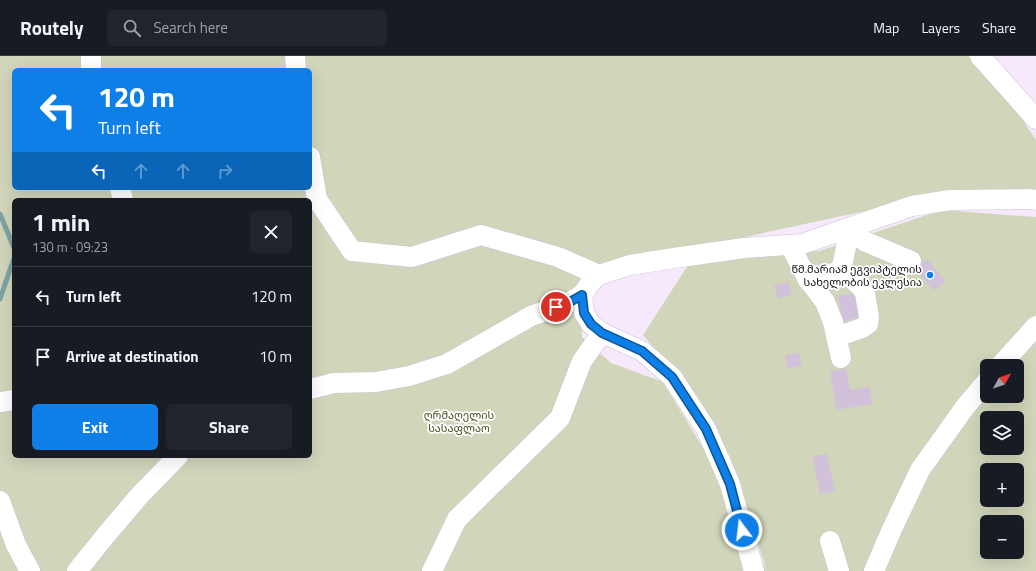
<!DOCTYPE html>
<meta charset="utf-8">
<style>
:root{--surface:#171b24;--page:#20242c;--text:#f1f3f6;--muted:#9ea1a6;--line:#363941;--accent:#0d7fe6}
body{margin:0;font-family:"Titillium Web","Noto Sans Georgian",sans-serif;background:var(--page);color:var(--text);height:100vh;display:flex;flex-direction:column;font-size:15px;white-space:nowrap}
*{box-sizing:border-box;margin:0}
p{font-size:13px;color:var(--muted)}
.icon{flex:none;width:22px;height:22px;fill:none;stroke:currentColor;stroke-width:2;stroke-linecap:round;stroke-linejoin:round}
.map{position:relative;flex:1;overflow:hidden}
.details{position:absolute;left:12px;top:142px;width:300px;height:260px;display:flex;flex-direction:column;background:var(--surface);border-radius:6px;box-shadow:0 4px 16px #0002}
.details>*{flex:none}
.banner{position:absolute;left:12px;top:12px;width:300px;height:122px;border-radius:6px;box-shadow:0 4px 16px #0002;background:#0d7fe6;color:#fff;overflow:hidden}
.needle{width:26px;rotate:50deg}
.tools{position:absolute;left:980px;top:303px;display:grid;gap:8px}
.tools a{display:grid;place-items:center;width:44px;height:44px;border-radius:6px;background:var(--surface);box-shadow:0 4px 16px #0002;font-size:20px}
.pin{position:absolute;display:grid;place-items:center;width:34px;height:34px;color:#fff;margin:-17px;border:2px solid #fff;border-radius:50%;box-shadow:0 1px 4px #0007}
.me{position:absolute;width:44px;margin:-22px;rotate:345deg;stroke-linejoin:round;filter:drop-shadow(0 0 3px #0008)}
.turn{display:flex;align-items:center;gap:14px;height:84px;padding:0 20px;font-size:18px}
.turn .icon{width:52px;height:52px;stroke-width:2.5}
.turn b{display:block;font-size:28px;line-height:34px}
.lanes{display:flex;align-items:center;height:38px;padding:0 20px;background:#0003;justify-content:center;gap:20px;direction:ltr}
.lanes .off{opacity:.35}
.round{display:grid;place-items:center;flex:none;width:42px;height:42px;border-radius:6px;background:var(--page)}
.overview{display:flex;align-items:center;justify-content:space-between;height:68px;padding:0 20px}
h1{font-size:24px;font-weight:700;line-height:30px}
.cta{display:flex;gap:8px;margin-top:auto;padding:8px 20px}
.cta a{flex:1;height:46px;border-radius:6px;background:var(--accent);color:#fff;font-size:16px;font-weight:700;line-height:46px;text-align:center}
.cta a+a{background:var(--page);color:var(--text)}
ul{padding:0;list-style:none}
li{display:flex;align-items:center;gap:12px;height:60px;padding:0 20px;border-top:1px solid var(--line)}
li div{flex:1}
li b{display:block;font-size:15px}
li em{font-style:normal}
header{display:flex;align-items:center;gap:24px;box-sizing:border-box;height:56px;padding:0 20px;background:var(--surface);border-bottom:1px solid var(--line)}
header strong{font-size:19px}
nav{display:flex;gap:22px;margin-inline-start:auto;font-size:14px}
.search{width:280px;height:36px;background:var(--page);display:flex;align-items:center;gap:10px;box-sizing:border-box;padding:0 14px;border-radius:6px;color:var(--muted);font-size:15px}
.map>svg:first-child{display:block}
.green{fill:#d1d5ba;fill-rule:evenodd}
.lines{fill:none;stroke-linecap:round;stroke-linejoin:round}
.stream{stroke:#7ea3a5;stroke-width:5}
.building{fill:#d1c1db}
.minor-casing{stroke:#ccc1d3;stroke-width:21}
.minor{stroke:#fff;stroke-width:20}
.route-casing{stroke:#085396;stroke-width:10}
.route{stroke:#0d7fe6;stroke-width:7}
.poi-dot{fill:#0d7fe6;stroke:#fff;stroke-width:1.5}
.labels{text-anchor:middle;stroke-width:3.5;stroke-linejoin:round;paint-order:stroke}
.poi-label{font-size:11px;fill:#151218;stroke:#fff;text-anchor:end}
.park-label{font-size:11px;fill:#494d1c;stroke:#fff}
</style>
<header>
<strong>Routely</strong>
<div class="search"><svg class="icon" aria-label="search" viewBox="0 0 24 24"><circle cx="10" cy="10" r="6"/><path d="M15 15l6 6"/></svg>Search here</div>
<nav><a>Map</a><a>Layers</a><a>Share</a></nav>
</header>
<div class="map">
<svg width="1036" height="515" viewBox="0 0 1036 515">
<rect width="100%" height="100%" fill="#f5e9fb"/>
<!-- green -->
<path class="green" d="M0,0H968L1022,63L1036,84V139L902,147L676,196L580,233L582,281L611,307L663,326L717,415L767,515L730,400L680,321L643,279L690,206L819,195L942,154L1036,161V515H0ZM14,14H310V132H14ZM14,144H310V400H14ZM987,310H1017V340H987ZM987,362H1017V392H987ZM987,414H1017V444H987ZM987,466H1017V496H987Z"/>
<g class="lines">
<!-- stream -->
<g class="stream">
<path d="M0,158L14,192"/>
<path d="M0,243L14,202"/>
</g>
</g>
<!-- building -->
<g class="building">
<path d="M927,203L945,225L933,235L916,212Z"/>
<path d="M788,226L792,239L778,243L774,229Z"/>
<path d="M859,236L865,260L843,265L838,240Z"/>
<path d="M799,297L802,309L788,313L785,300Z"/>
<path d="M846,313L850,334L870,331L872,348L836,354L830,315Z"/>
<path d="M827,398L835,435L820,438L812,400Z"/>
</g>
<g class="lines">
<defs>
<g id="minor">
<path d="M91,0V14"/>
<path d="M295,0L296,14"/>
<path d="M980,0L1036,63"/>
<path d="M310,101L317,143L352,195L412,201L481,179L558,201L599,219"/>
<path d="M120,132L123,144"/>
<path d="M790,189L808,224L814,231L825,246L833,266L841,302"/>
<path d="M841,215L850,172L864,185L911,205"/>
<path d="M808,224L841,215L850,221L862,232L865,237L869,261L868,268L862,272L836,281"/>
<path d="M1000,310L1036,270"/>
<path d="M310,333L334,327L376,326L409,320L447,308L531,260L568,247L582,239"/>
<path d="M0,346L14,344"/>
<path d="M0,445L16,489L30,515"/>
<path d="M830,485L839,515"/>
<path d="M77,515L106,479L140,439L178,400"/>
<path d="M432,515L457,463L560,362L582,305L602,277"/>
<path d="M754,515L730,428L706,373L672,321L642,295L602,277L591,268L584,257L582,239L591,226L599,219L630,209L674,202L744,192L802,188L912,150L950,144L1030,143L1036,144"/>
<path d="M874,515L892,473L920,414L965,351L987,325"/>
</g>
</defs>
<!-- minor casing -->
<use href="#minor" class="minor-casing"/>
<!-- minor -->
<use href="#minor" class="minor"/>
</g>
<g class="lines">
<defs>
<path id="route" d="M556,251L568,247L582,239L584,257L591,268L602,277L642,295L672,321L706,373L730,428L742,474"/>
</defs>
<!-- route casing -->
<use href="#route" class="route-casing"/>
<!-- route -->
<use href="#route" class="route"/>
</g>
<!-- markers -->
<circle class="poi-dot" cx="930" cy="219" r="4"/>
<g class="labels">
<!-- poi labels -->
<g class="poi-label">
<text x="922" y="217">წმ.მარიამ ეგვიპტელის<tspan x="922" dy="13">სახელობის ეკლესია</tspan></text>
</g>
<!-- park labels -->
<g class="park-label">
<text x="459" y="363">ღრმაღელის<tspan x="459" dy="13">სასაფლაო</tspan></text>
</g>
</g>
</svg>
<div class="tools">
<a><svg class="needle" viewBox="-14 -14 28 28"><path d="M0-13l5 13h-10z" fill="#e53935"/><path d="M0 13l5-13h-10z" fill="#9ea1a6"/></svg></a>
<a><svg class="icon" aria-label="layers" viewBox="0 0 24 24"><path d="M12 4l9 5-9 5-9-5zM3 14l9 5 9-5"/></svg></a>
<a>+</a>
<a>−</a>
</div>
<div class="pin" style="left:556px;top:251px;background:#d93025"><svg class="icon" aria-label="arrive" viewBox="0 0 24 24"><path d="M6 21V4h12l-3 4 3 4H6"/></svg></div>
<svg class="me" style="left:742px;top:474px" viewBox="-20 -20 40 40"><circle r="17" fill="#0d7fe6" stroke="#fff" stroke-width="3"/><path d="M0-11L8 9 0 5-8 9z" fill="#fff"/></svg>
<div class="banner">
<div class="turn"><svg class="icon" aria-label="left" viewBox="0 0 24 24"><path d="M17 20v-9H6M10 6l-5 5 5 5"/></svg><div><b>120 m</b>Turn left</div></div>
<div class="lanes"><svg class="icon" aria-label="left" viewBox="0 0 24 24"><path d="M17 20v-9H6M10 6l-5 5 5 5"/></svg><svg class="icon off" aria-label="ahead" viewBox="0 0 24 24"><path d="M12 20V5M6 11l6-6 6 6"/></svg><svg class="icon off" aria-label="ahead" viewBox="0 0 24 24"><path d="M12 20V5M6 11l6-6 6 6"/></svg><svg class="icon off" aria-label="right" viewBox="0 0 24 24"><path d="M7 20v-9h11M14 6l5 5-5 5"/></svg></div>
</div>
<section class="details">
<div class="overview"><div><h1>1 min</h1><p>130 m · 09:23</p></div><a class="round"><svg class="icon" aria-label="close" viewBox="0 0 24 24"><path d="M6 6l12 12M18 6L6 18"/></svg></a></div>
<ul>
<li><svg class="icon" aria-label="left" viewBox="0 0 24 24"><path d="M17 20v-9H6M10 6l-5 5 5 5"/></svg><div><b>Turn left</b></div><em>120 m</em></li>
<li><svg class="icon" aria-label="arrive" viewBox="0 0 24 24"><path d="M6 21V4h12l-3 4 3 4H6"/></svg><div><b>Arrive at destination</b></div><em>10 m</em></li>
</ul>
<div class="cta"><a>Exit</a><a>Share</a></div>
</section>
</div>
